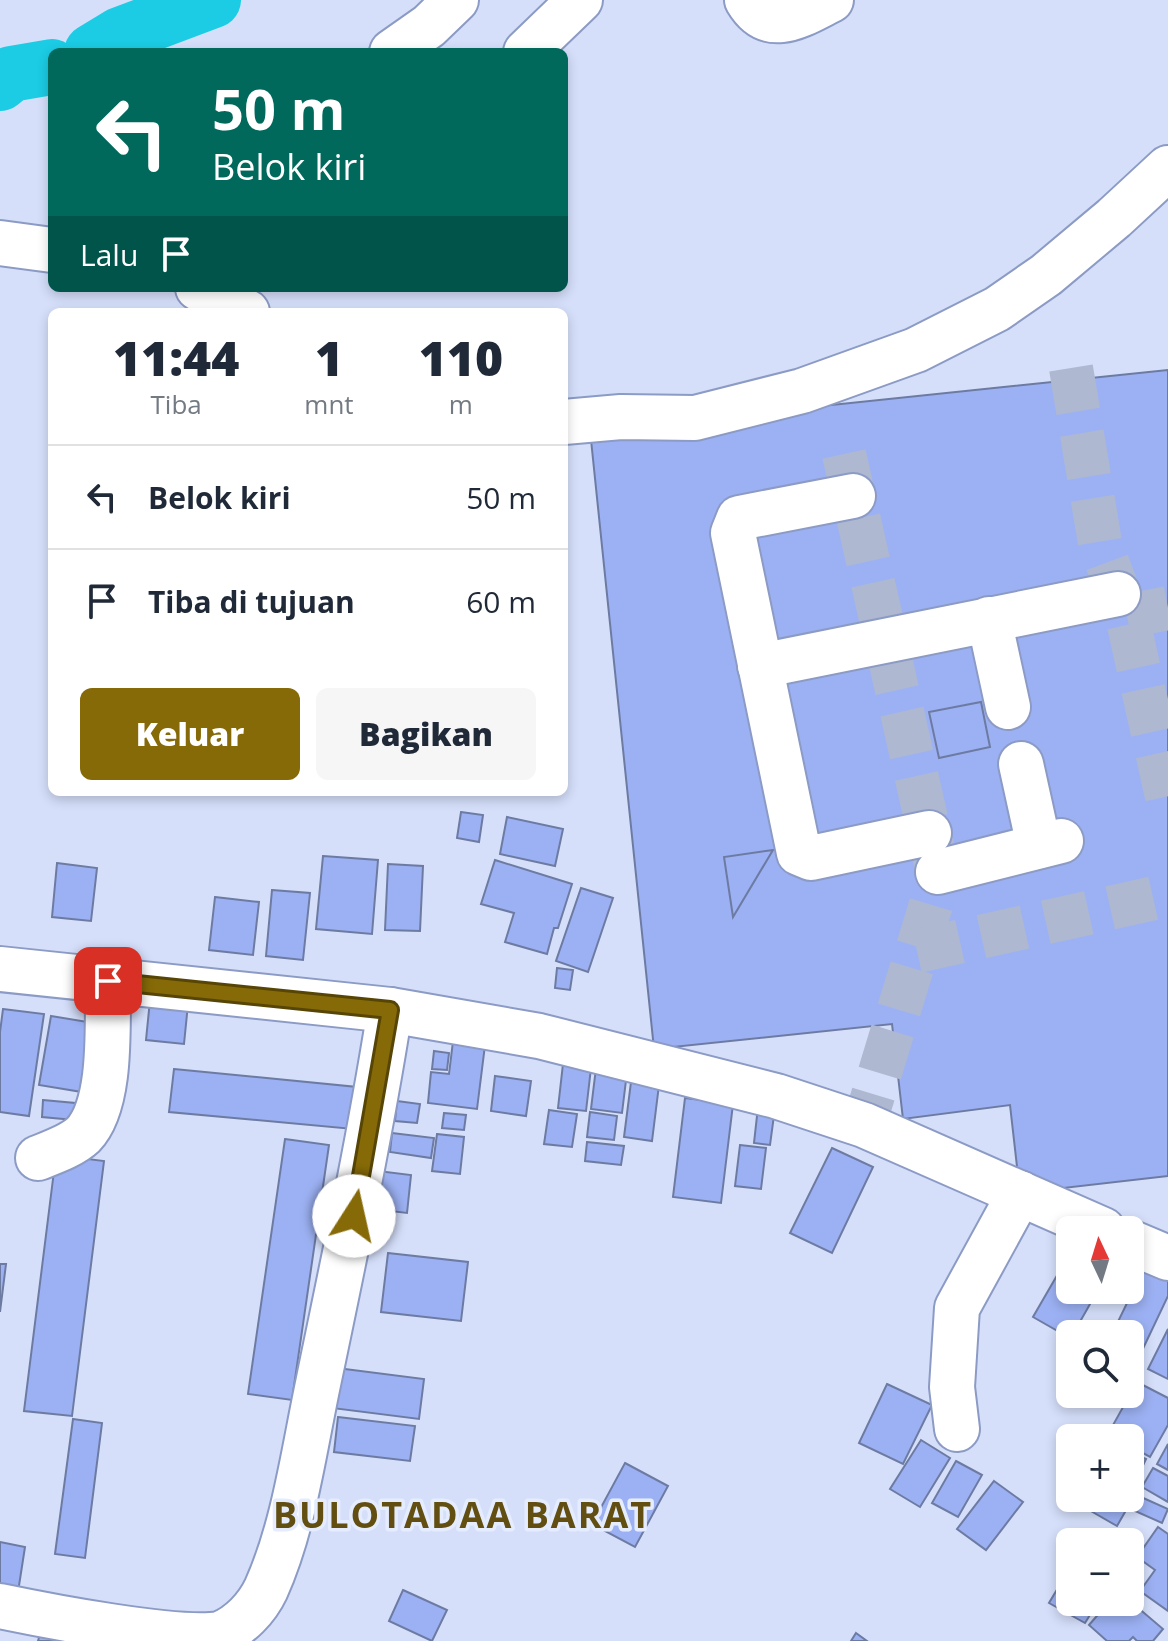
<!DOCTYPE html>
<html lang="id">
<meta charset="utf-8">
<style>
:root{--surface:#fff;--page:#f6f6f7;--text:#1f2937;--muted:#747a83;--line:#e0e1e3;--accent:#866a07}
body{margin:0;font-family:"Open Sans",sans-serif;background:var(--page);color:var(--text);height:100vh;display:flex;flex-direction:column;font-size:30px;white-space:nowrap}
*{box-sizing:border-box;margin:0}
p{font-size:26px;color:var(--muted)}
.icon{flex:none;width:44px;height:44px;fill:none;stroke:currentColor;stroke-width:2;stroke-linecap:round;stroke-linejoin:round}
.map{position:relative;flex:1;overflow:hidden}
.panel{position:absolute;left:48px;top:308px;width:520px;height:488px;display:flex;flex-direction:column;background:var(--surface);border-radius:12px;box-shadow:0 4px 12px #0003}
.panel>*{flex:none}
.hud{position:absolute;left:48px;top:48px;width:520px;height:244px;border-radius:12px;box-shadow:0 4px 12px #0003;background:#00695c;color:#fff;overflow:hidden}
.needle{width:52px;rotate:356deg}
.buttons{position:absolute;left:1056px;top:1216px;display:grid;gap:16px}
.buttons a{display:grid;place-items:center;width:88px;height:88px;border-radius:12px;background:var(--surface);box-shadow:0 4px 12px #0003;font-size:40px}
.pin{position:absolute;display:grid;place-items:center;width:68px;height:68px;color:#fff;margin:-34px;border-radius:16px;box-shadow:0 4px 12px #0006}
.me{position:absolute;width:88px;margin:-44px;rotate:10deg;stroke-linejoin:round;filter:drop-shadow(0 0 6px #0008)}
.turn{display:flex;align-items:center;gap:28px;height:168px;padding:0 32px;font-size:36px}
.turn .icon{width:104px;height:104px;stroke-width:2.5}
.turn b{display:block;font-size:56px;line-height:68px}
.then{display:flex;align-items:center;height:76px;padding:0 32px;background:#0003;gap:16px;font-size:30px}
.eta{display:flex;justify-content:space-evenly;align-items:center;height:136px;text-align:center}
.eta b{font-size:48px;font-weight:800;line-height:56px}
.action{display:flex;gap:16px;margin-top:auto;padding:16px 32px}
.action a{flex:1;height:92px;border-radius:12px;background:var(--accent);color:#fff;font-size:32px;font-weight:800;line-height:92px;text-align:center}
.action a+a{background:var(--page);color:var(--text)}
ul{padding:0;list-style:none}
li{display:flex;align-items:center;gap:24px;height:104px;padding:0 32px;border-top:2px solid var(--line)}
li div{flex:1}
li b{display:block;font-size:30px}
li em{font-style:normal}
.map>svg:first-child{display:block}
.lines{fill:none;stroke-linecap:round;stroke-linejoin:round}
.river{stroke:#1bcce4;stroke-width:56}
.building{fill:#9cb1f3;stroke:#6d7ba3;stroke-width:2}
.minor-tunnel{stroke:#afb8d1;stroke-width:44;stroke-dasharray:44 22;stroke-linecap:butt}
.minor-casing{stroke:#8c9bc5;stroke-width:48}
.minor{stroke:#fff;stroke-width:44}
.route-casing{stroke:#574505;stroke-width:20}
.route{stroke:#866a07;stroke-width:14}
.labels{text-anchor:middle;stroke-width:7;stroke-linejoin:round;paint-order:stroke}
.district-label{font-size:36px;font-weight:bold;letter-spacing:2px;fill:#624e11;stroke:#e5ecfe}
</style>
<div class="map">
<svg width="1168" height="1641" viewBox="0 0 1168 1641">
<rect width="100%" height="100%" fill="#d5dffa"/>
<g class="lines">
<!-- river -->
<g class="river">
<path d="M92,52L120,35L213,0"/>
<path d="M0,83L11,74L52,67"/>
</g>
</g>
<!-- building -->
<g class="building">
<path d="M1168,370V1176L1020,1193L1010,1105L903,1119L892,1024L654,1049L590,430Z"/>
<path d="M981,702L990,747L939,758L929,712Z"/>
<path d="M461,812L483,815L479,842L457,838Z"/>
<path d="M507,817L563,829L555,866L500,854Z"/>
<path d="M773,850L733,917L724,857Z"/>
<path d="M323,856L378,860L372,934L316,929Z"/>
<path d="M495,860L572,884L558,928H554L547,954L505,942L514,913L481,904Z"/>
<path d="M57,863L97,868L91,921L52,917Z"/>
<path d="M388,864L423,866L420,931L385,930Z"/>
<path d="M581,888L613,898L588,972L556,961Z"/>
<path d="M272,890L310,893L303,960L266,956Z"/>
<path d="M215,897L259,902L253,955L209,950Z"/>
<path d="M557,968L573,970L570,990L555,988Z"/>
<path d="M151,990L189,994L184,1044L146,1040Z"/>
<path d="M3,1009L44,1014L29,1116L0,1112V1032Z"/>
<path d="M51,1016L100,1024L88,1093L39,1085Z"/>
<path d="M454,1033L486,1037L477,1109L428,1103L431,1072L449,1074Z"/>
<path d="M434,1051L449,1053L447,1070L432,1069Z"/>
<path d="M563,1064L591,1068L586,1111L558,1108Z"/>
<path d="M596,1068L627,1072L622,1113L591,1109Z"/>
<path d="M174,1069L357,1087L353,1129L169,1112Z"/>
<path d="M495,1076L531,1081L526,1116L491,1111Z"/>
<path d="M631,1082L659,1085L652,1141L624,1137Z"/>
<path d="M685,1098L733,1104L721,1203L673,1197Z"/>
<path d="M43,1100L86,1104L85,1121L42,1117Z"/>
<path d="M397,1101L420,1104L417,1123L395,1121Z"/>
<path d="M758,1107L775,1108L770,1145L754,1143Z"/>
<path d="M549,1110L577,1114L572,1147L544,1144Z"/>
<path d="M590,1112L617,1116L614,1140L587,1137Z"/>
<path d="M444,1113L466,1115L464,1130L442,1128Z"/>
<path d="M392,1133L434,1138L431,1158L390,1152Z"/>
<path d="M437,1134L464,1137L460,1174L432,1171Z"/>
<path d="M285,1139L329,1145L292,1400L248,1394Z"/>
<path d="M587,1142L624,1146L621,1165L585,1161Z"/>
<path d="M740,1145L766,1148L761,1189L735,1186Z"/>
<path d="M832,1148L873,1167L832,1253L790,1233Z"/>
<path d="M56,1155L104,1161L72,1416L24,1411Z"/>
<path d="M378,1171L411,1175L407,1213L373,1209Z"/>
<path d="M388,1253L468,1262L461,1321L381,1312Z"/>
<path d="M1070,1253V1290H1098L1073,1334H1070V1338L1033,1317Z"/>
<path d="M0,1264H6L0,1312Z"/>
<path d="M1144,1268L1168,1279V1296L1130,1376V1334H1112Z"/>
<path d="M1168,1329V1379L1148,1369Z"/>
<path d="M337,1368L424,1379L419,1419L332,1408Z"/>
<path d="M1137,1382L1168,1398V1425L1150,1457L1130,1446V1438H1115L1108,1434Z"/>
<path d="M887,1384L932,1405L903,1464L859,1443Z"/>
<path d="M338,1417L415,1426L410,1461L334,1452Z"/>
<path d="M73,1419L102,1423L85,1558L55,1554Z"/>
<path d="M921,1440L950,1458L920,1507L890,1489Z"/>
<path d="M1168,1444V1470L1157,1464Z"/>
<path d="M1130,1452L1146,1459L1133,1487L1130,1486Z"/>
<path d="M956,1461L982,1475L958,1517L932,1503Z"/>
<path d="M625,1463L668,1486L635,1547L592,1524Z"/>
<path d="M1153,1468L1168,1476V1502L1142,1487Z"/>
<path d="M994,1481L1023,1502L986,1550L957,1529Z"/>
<path d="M1130,1497L1133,1498L1117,1526L1070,1499Z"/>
<path d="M1141,1497L1168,1509L1162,1523L1135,1511Z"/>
<path d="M1158,1527L1168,1534V1611L1140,1591L1155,1570L1137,1557Z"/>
<path d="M0,1542L25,1547L18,1592L0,1589Z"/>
<path d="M1067,1573L1070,1575V1602H1098L1085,1623L1049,1603Z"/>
<path d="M403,1590L447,1610L432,1641L389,1621Z"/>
<path d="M1130,1601L1163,1629L1153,1641H1137L1133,1637L1129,1641H1107L1089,1625L1109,1602Z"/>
<path d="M41,1631L71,1641H38Z"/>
<path d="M856,1633L867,1641H851Z"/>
</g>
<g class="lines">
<!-- minor-tunnel -->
<g class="minor-tunnel">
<path d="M1071,368L1100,543L1127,616L1168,801"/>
<path d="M844,454L938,872L936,888L864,1125"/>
<path d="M1127,616L1168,608"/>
<path d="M917,951L1168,895"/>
</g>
<defs>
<g id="minor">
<path d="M747,0C769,37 801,15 831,0"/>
<path d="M392,52L429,26L456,0"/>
<path d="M526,52L580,0"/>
<path d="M0,243L52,250"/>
<path d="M198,288L247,312"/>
<path d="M564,422L621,417L695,418L802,391L916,350L997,309L1046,275L1114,218L1168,168"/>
<path d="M853,496L739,518L733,533L799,853L811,858L929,833"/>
<path d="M989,619L1008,707"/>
<path d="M760,666L1118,594"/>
<path d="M1021,764L1039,846"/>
<path d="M938,872L1061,841"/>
<path d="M0,969L390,1010L539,1036L776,1096L864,1125L1103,1230"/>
<path d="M38,1158C53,1152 71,1146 83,1135C113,1104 107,1023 108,981"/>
<path d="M1130,1242L1168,1258"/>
<path d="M957,1429L952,1387L957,1308L1020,1193"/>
<path d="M0,1606C48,1616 177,1641 220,1634C240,1626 257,1608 266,1589C294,1527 304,1450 318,1384C344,1259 370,1136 390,1010"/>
</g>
</defs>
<!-- minor casing -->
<use href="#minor" class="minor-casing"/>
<!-- minor -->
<use href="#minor" class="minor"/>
</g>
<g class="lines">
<defs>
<path id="route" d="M108,981L390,1010L354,1216"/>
</defs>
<!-- route casing -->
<use href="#route" class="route-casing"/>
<!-- route -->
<use href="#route" class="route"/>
</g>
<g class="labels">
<!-- district labels -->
<g class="district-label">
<text x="463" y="1528">BULOTADAA BARAT</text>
</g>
</g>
</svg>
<div class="buttons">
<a><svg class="needle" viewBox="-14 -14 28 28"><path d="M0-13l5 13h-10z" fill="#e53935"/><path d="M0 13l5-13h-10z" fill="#747a83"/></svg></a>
<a><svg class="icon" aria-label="search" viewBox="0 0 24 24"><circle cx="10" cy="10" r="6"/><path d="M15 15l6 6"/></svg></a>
<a>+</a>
<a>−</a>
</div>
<div class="pin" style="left:108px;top:981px;background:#d93025"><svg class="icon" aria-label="arrive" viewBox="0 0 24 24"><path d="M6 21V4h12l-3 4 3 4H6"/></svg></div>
<svg class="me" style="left:354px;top:1216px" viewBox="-20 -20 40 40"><circle r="19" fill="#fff"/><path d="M0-13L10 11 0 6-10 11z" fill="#866a07"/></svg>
<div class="hud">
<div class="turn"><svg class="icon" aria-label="left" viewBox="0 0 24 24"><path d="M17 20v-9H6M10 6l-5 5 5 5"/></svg><div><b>50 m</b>Belok kiri</div></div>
<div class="then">Lalu<svg class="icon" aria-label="arrive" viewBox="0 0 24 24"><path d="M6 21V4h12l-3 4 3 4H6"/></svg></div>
</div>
<section class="panel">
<div class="eta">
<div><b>11:44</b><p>Tiba</p></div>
<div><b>1</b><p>mnt</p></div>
<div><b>110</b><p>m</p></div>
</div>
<ul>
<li><svg class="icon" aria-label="left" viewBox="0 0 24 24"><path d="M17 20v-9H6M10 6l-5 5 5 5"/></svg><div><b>Belok kiri</b></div><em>50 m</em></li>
<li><svg class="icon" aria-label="arrive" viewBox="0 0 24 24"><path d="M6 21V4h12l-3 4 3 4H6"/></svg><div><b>Tiba di tujuan</b></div><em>60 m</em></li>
</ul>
<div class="action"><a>Keluar</a><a>Bagikan</a></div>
</section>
</div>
